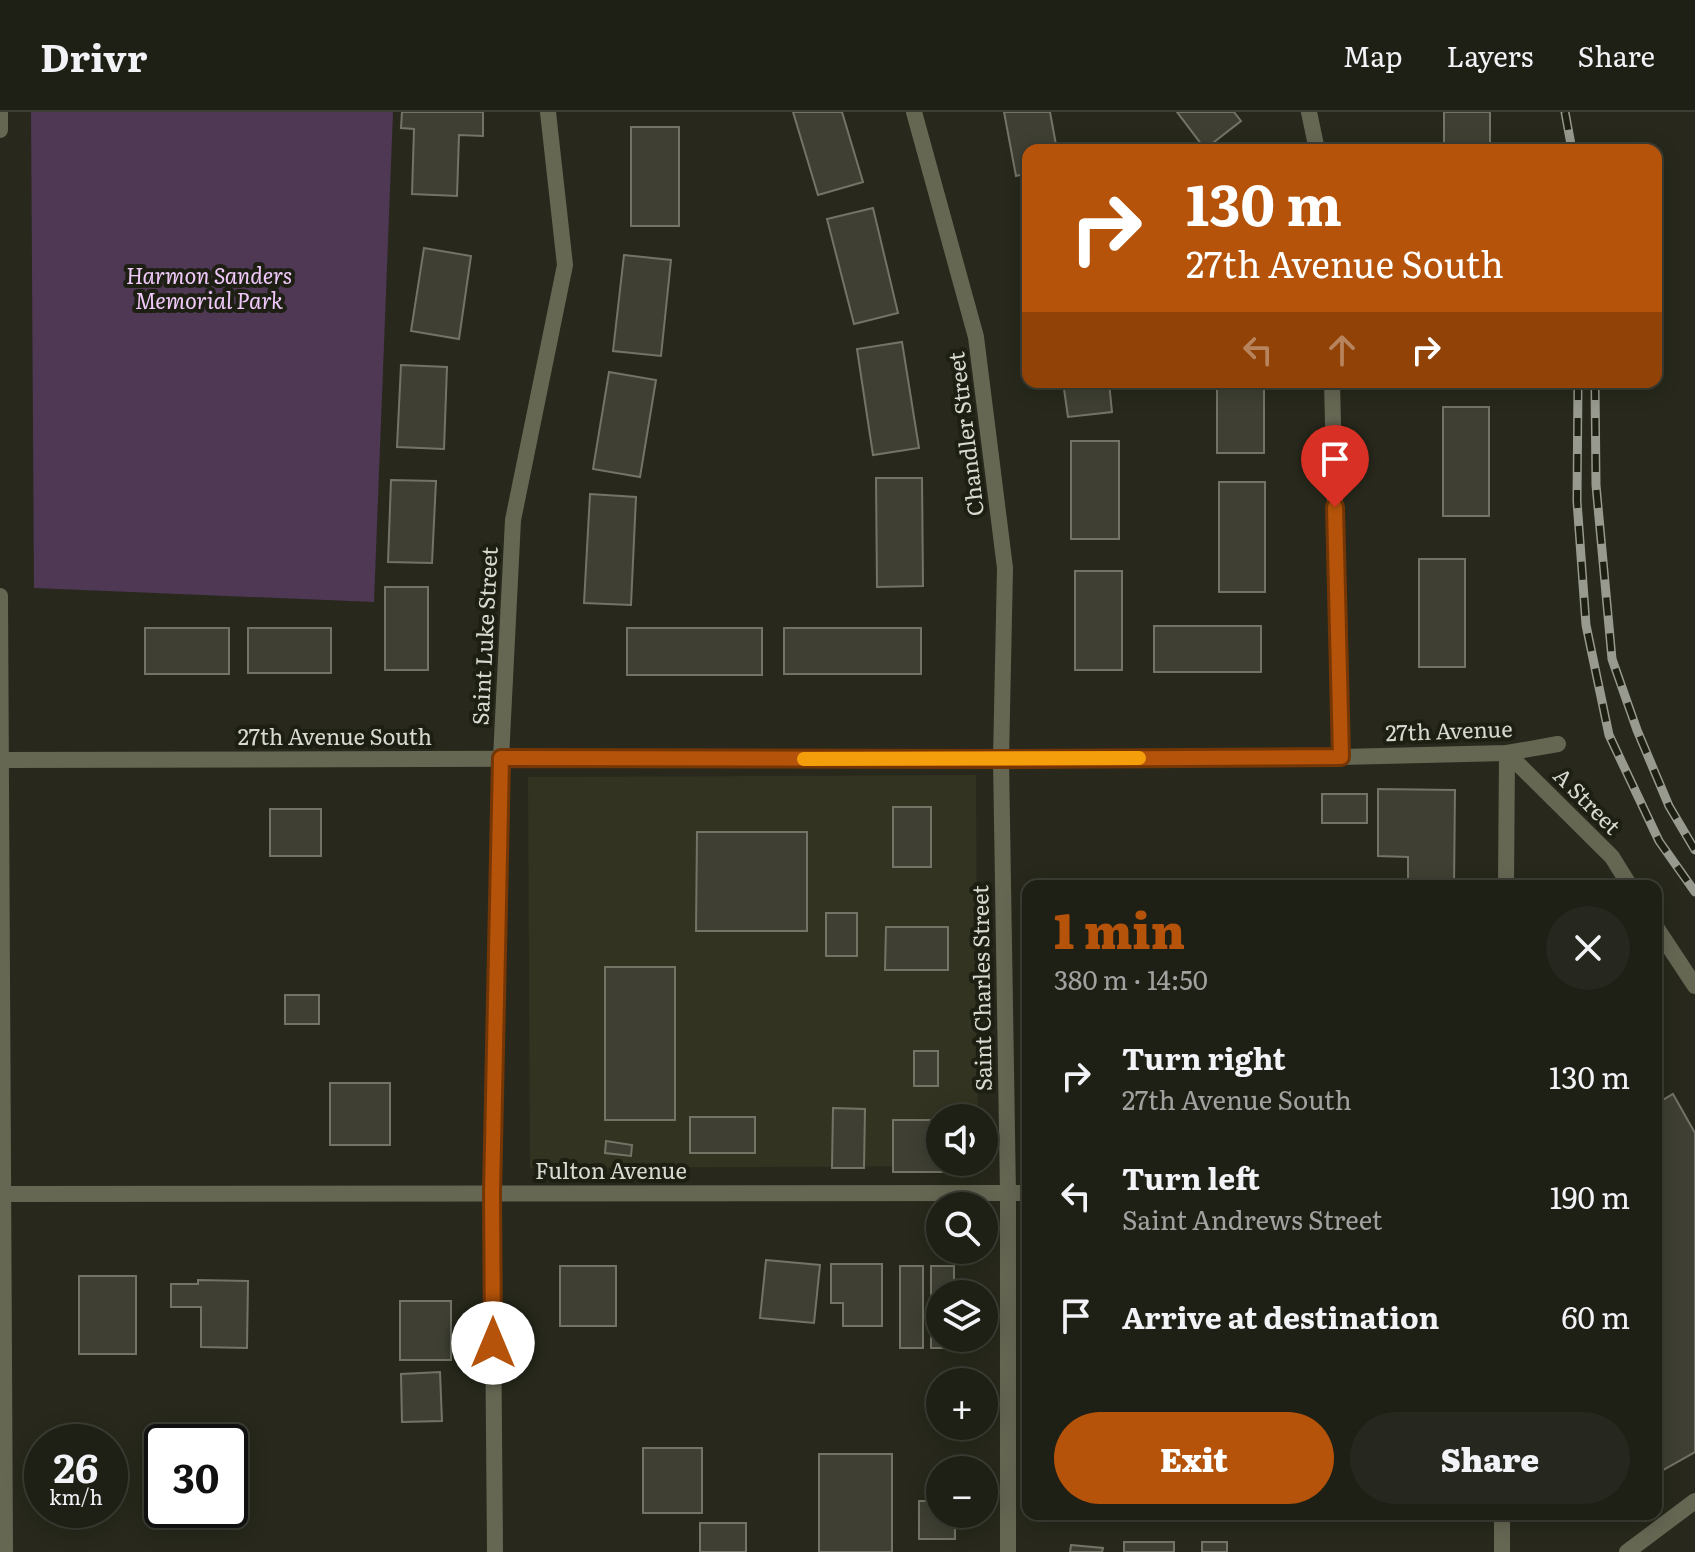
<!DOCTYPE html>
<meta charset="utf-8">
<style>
:root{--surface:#1e1f15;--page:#26271e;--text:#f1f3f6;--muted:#a1a2a0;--line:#3c3d34;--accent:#b45309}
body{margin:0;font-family:Literata,serif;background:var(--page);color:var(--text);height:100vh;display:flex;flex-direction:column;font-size:30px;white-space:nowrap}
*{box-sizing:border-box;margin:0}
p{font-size:26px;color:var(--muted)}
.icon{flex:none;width:44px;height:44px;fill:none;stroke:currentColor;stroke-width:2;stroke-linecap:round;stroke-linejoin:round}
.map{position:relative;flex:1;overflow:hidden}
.side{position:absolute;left:1022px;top:768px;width:640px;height:640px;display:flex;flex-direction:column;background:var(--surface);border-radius:16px;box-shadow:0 4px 20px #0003,0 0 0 2px var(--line)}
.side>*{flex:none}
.guide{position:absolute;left:1022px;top:32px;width:640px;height:244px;border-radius:16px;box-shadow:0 4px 20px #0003,0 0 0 2px var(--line);background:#b45309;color:#fff;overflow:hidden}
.buttons{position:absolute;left:926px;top:992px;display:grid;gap:16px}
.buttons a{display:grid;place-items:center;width:72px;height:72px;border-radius:50%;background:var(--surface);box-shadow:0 4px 20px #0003,0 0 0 2px var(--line);font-size:40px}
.speed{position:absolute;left:24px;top:1312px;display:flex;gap:16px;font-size:40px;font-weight:700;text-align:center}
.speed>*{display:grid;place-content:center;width:104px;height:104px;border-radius:50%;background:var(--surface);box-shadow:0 4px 20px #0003,0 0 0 2px var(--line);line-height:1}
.speed small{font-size:20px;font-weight:400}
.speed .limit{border:4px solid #111;border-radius:12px;background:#fff;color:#111}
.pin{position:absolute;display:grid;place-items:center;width:68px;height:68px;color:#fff;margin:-82px -34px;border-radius:50% 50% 50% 0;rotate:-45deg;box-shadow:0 0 8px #0007}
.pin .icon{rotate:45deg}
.me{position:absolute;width:88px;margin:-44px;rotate:0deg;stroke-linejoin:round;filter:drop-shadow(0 0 6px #0008)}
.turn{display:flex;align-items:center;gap:28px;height:168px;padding:0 32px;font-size:36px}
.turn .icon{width:104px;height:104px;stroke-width:2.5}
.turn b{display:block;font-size:56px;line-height:68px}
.lanes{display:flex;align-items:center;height:76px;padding:0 32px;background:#0003;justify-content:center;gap:40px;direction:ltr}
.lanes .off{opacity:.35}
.round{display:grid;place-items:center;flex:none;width:84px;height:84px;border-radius:42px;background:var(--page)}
.summary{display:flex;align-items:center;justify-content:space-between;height:136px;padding:0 32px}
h1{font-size:48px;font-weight:800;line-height:60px;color:var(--accent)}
.cta{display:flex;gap:16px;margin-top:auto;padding:16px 32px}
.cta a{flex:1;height:92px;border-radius:48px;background:var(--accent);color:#fff;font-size:32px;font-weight:800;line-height:92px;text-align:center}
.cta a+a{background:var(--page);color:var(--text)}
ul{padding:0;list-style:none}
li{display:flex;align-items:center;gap:24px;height:120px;padding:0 32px}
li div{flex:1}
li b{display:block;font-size:30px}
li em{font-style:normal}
header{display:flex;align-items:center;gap:48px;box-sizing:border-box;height:112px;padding:0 40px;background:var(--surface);border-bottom:2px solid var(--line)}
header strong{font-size:38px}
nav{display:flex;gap:44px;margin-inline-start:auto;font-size:28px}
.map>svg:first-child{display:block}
.built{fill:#323320}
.green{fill:#4e3854}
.building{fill:#3f4033;stroke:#747466;stroke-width:2}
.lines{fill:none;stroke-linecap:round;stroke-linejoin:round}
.minor{stroke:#666753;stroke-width:16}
.rail-casing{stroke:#98998f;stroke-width:9}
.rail{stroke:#1e1f13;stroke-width:6;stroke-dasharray:18;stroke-linecap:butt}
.route-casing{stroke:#753606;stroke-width:20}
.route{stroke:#b45309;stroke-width:14}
.slow{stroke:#f59e0b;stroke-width:14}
.labels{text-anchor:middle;stroke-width:8;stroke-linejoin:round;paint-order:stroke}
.park-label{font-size:22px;font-style:italic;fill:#efc9fa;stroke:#1e1f13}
.street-label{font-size:22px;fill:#d8d9d1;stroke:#1e1f13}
</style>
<header>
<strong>Drivr</strong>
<nav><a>Map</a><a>Layers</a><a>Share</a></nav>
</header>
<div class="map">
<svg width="1695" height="1440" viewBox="0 0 1695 1440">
<rect width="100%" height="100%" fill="#28291c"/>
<!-- built -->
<path class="built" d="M976,663L978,1006H940V1050H978V1054L530,1056L528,665Z"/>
<!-- green -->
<path class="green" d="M31,0H393L374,490L34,476Z"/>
<!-- building -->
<g class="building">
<path d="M402,0H483V24L459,23L457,84L412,82L414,17L401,16Z"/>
<path d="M793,0H842L863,70L818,83Z"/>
<path d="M1004,0H1050L1057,38H1028V61L1016,64Z"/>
<path d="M1177,0H1234L1241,9L1205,37Z"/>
<rect x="1444" y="0" width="46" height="38"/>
<rect x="631" y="15" width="48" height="99"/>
<path d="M873,96L898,201L854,212L827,107Z"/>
<path d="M424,136L471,144L459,227L411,219Z"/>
<path d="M624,143L671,148L661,244L613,239Z"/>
<path d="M902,230L919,336L873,343L857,237Z"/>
<path d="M401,253L447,255L444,337L397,335Z"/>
<path d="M609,260L656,268L640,365L593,357Z"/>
<path d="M1063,270H1109L1112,300L1068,305Z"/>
<rect x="1217" y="270" width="47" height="71"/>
<rect x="1443" y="295" width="46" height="109"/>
<rect x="1071" y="329" width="48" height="98"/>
<path d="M876,366H922L923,474L877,475Z"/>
<path d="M391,368L436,369L432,451L388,450Z"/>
<rect x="1219" y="370" width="46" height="110"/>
<path d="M590,382L636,385L631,493L584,491Z"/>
<rect x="1419" y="447" width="46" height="108"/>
<rect x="1075" y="459" width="47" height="99"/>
<rect x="385" y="475" width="43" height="83"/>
<rect x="1154" y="514" width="107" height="46"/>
<rect x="145" y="516" width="84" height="46"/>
<rect x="248" y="516" width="83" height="45"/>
<rect x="627" y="516" width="135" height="47"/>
<rect x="784" y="516" width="137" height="46"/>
<path d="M1378,677L1455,678L1454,774H1408V745L1378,744Z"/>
<rect x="1322" y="682" width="45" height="29"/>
<rect x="893" y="695" width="38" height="60"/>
<rect x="270" y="697" width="51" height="47"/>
<path d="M697,720H807V819H696Z"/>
<rect x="826" y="801" width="31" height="43"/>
<path d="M886,815H948V858H885Z"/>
<rect x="605" y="855" width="70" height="153"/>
<rect x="285" y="883" width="34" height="29"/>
<rect x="914" y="939" width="24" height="35"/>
<rect x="330" y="971" width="60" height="62"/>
<path d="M1673,982L1695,1021V1340L1656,1362V992Z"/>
<path d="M833,996L865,997L864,1056H832Z"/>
<rect x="690" y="1005" width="65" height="36"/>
<path d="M893,1008H940L942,1060H893Z"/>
<path d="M606,1029L632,1033L631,1044L605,1041Z"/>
<path d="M766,1148L820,1153L814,1211L760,1206Z"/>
<path d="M831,1152H882V1214H843V1191H831Z"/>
<rect x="560" y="1154" width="56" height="60"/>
<rect x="900" y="1154" width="23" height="82"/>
<path d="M931,1154H954V1182H940V1226H954V1236H931Z"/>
<rect x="79" y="1164" width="57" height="78"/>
<path d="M198,1168L248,1169L247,1236L201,1235V1195H171V1172H198Z"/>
<rect x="400" y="1189" width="51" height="59"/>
<path d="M440,1260L442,1309L402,1310L401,1262Z"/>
<rect x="643" y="1336" width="59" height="65"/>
<rect x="819" y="1342" width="73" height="98"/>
<path d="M919,1389H940V1402H955V1427H919Z"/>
<rect x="700" y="1411" width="46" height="29"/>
<rect x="1124" y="1430" width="50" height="10"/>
<rect x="1202" y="1430" width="25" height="10"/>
<path d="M1071,1433L1103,1436L1102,1440H1070Z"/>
</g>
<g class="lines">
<!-- minor -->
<g class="minor">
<path d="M914,0L976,225L1005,456L1001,647L1008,1081V1440"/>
<path d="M1309,0L1317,38"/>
<path d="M0,18V0"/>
<path d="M1332,270L1341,645"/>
<path d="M0,484L5,1440"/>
<path d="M1507,641L1612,745L1630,774"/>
<path d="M2,648L1341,645L1507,641L1558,632"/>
<path d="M1506,774L1507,641"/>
<path d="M1656,815L1695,874"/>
<path d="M2,1082L1028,1081"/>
<path d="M495,1440L492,1081L501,646L513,408L565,153L548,0"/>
<path d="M1502,1440V1402"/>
<path d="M1627,1440L1695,1389"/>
</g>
<defs>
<g id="rail">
<path d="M1565,0L1572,38"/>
<path d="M1578,270L1577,389L1586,513L1609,623L1659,729L1695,780"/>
<path d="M1595,270L1596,373L1612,547L1637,618L1669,694L1695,738"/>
</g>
</defs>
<!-- rail casing -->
<use href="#rail" class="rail-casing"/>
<!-- rail -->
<use href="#rail" class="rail"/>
</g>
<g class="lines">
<defs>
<path id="route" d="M493,1231L492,1081L501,646L1001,647L1341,645L1335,395"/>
</defs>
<!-- route casing -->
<use href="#route" class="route-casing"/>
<!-- route -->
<use href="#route" class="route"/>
<!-- slow -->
<path class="slow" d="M804,647L1139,646"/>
</g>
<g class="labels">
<!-- park labels -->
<g class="park-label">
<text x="209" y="172">Harmon Sanders<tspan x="209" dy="25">Memorial Park</tspan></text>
</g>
<!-- street labels -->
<g class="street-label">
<text transform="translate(966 322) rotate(-97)" y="8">Chandler Street</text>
<text transform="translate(485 524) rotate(-87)" y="8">Saint Luke Street</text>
<text transform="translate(1449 619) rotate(-2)" y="8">27th Avenue</text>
<text x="335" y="633">27th Avenue South</text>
<text transform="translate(1587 689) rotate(45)" y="8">A Street</text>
<text transform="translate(982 876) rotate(-91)" y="8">Saint Charles Street</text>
<text x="611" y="1067">Fulton Avenue</text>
</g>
</g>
</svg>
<div class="buttons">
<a><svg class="icon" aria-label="sound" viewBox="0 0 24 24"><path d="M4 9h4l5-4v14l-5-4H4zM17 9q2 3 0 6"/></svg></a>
<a><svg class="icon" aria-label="search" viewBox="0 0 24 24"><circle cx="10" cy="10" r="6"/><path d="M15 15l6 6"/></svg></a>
<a><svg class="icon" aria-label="layers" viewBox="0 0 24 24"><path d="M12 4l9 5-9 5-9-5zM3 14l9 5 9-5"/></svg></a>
<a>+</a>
<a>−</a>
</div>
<div class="speed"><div>26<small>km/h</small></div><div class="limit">30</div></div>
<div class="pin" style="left:1335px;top:395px;background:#d93025"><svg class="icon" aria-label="arrive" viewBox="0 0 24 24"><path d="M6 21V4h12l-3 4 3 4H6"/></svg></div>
<svg class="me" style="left:493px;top:1231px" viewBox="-20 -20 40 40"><circle r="19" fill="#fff"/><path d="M0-13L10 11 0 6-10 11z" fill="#b45309"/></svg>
<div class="guide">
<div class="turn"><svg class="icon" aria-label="right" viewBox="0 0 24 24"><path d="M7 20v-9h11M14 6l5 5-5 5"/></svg><div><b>130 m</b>27th Avenue South</div></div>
<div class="lanes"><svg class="icon off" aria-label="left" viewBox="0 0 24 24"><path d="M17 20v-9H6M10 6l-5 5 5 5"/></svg><svg class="icon off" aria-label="ahead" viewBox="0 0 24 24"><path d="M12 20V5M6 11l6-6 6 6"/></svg><svg class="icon" aria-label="right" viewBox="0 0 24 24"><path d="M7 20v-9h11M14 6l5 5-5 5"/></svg></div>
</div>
<section class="side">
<div class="summary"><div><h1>1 min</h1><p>380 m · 14:50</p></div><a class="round"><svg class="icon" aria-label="close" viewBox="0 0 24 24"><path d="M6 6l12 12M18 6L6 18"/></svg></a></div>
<ul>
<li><svg class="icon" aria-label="right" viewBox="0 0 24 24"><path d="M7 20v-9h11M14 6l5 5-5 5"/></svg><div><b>Turn right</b><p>27th Avenue South</p></div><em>130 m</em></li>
<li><svg class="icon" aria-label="left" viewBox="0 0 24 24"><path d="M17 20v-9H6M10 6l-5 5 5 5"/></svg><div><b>Turn left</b><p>Saint Andrews Street</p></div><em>190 m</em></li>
<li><svg class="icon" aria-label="arrive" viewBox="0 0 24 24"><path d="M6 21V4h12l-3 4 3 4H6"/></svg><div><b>Arrive at destination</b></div><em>60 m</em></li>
</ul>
<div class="cta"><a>Exit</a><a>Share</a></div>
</section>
</div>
